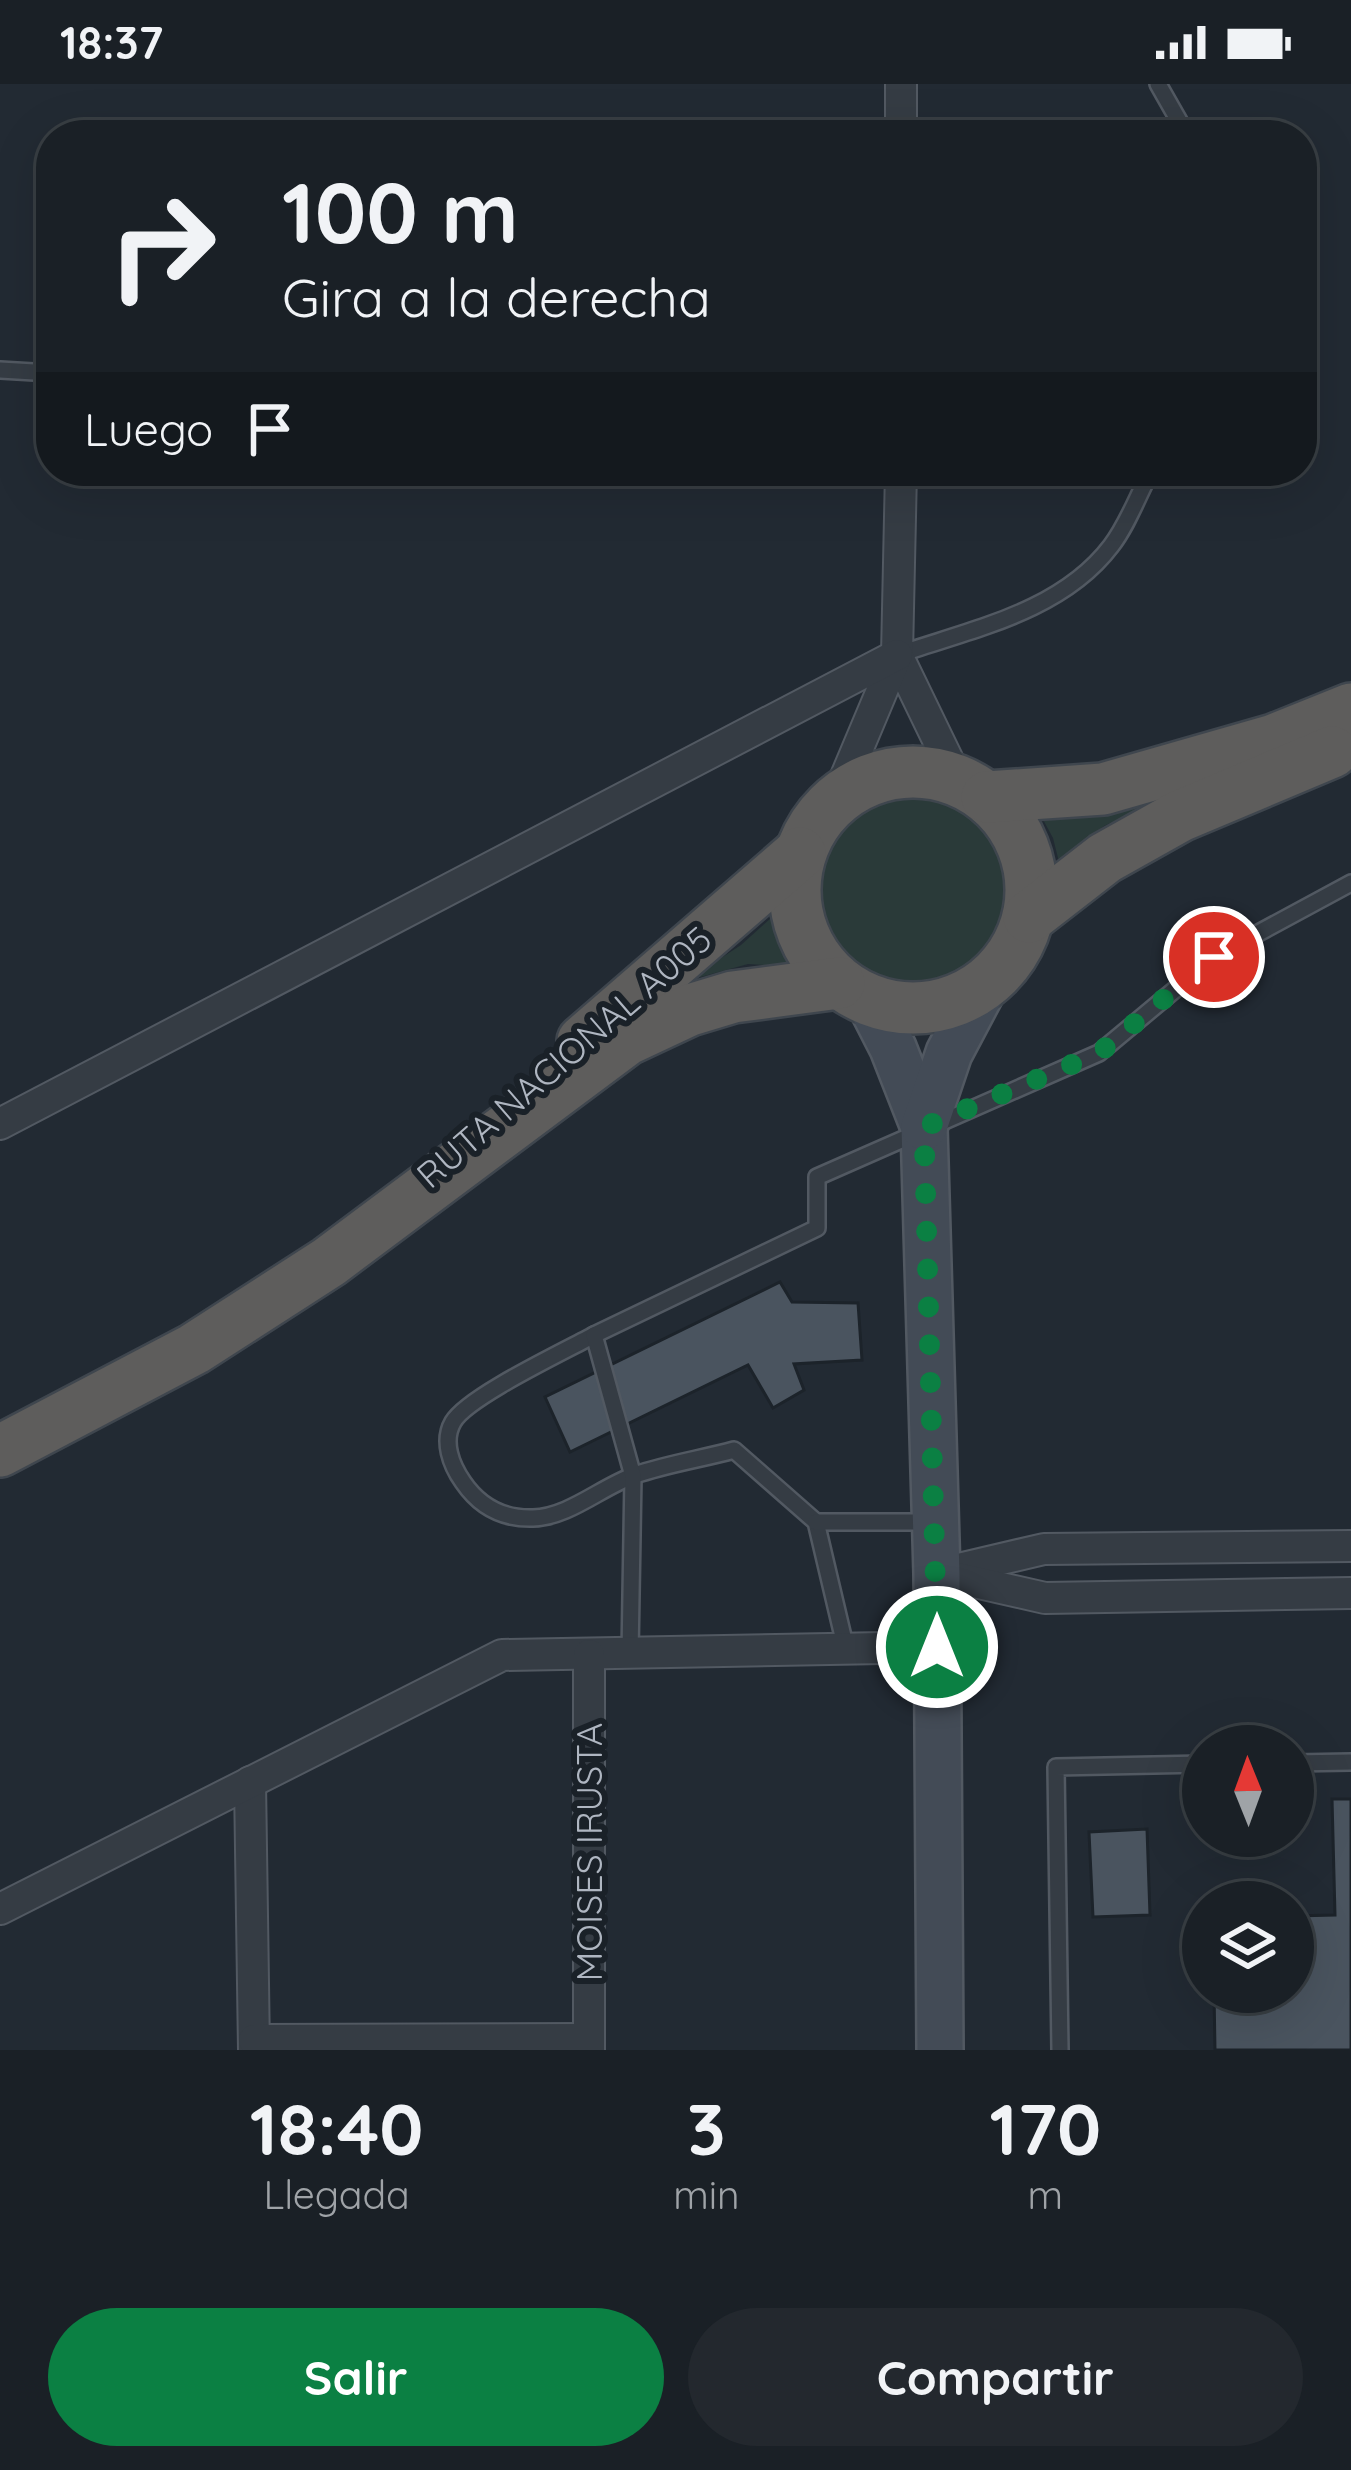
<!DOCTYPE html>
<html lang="es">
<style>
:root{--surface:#1a2026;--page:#23282e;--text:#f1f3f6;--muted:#9fa3a7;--line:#383e43;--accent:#0b8043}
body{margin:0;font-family:Quicksand,sans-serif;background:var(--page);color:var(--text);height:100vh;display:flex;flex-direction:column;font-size:45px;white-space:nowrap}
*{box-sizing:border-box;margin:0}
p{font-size:39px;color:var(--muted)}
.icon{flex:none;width:66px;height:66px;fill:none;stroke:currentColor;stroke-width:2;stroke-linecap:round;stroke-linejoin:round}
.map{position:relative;height:1966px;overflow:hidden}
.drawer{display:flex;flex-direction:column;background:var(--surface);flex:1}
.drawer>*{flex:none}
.banner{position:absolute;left:36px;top:36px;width:1281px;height:366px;border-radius:48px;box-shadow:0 12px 48px #0002,0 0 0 3px var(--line);background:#1a2026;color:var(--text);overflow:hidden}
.needle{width:78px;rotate:359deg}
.controls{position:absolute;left:1182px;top:1641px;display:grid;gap:24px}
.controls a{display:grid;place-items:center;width:132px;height:132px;border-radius:50%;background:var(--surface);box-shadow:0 12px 48px #0002,0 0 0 3px var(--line);font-size:60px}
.pin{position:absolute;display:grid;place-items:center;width:102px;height:102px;color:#fff;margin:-51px;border:6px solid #fff;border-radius:50%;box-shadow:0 3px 12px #0007}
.me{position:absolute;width:132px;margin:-66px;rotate:0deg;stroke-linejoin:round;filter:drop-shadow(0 0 9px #0008)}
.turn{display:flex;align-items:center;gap:42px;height:252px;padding:0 48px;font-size:54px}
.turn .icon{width:156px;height:156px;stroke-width:2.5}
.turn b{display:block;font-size:84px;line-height:102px}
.then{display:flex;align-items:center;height:114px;padding:0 48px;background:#0003;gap:24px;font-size:45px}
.eta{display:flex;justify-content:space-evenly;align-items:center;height:204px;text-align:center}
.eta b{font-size:72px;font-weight:800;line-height:84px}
.primary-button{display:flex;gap:24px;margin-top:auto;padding:24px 48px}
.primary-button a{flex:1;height:138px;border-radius:72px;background:var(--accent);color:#fff;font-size:48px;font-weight:800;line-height:138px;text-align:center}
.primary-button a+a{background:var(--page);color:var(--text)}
.status{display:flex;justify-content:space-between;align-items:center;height:84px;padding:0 60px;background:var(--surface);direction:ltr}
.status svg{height:33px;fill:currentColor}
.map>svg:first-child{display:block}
.green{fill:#2a3a39}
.building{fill:#4a545f;stroke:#1c232a;stroke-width:3}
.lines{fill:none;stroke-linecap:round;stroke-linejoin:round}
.service-casing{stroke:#525962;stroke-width:20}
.minor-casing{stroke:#525962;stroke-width:34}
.secondary-casing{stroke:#525962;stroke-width:50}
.trunk-casing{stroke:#3f464e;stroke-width:56}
.service{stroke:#353c44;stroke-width:15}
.minor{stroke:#353c44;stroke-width:30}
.secondary{stroke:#434b56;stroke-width:45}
.trunk{stroke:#5e5d5c;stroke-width:51}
.route{stroke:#0b8043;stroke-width:21;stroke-dasharray:0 37.8}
.labels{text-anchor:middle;stroke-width:12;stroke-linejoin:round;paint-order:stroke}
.street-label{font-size:36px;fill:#afb6c1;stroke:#1a2128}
</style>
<div class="status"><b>18:37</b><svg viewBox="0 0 49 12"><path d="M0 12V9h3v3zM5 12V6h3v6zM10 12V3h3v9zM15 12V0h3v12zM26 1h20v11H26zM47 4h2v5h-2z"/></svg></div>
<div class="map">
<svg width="1351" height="1966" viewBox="0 0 1351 1966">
<rect width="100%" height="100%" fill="#222a33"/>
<!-- green -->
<g class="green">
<circle cx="910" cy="804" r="96"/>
<path d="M1175,708L1104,742L1059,778L1053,754L1040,730Z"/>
<path d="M771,834L794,883L748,880L686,897L741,861Z"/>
</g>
<!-- building -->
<g class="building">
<path d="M780,1198L792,1218L858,1219L862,1276L794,1280L804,1306L773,1324L748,1281L570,1368L545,1313Z"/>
<path d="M1332,1715H1351V1966H1215L1214,1908H1293V1832L1335,1831Z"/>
<path d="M1147,1745L1150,1831L1093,1833L1089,1748Z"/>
</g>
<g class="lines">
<defs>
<g id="service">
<path d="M1158,0L1187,51"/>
<path d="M0,286L51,289"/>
<path d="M897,571C972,545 1061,528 1111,462C1128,440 1138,411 1151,387"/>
<path d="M594,1251C565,1267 467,1313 453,1338C442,1357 451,1381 463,1398C480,1423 503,1435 533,1434C569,1433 601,1403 635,1391C667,1380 701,1375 734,1366L816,1438L846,1565"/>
<path d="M816,1438H931"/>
<path d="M630,1570L633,1392L594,1251L817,1144V1093L1099,969L1214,873L1351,799"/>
<path d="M1293,1679L1351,1678"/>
<path d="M1060,1966L1056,1683L1203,1680"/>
</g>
<g id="minor">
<path d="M901,0V51"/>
<path d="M897,571L958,697"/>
<path d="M836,716L897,571L901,387"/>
<path d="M0,1040L897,571"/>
<path d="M937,1490L1044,1465L1351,1462"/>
<path d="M948,1492L1045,1514L1351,1509"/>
<path d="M250,1698L254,1966"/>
<path d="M0,1825L502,1571L937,1563"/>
<path d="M254,1956L589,1955"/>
<path d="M589,1966V1571"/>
</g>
<g id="secondary">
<path d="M869,917L893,964L924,1043L937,1490L940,1966"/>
<path d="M924,1043L949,969L985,901"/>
</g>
<g id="trunk">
<circle cx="913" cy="806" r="118"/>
<path d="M987,713L1103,705L1274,656L1351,625"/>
<path d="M1029,833L1105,774L1180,732L1332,668"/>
<path d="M583,957L800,769"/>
<path d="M0,1367L194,1265L329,1178L626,956L690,926L733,913L839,899"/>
</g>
</defs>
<!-- service casing -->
<use href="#service" class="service-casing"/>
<!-- minor casing -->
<use href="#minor" class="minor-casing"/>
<!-- secondary casing -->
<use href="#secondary" class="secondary-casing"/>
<!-- trunk casing -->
<use href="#trunk" class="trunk-casing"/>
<!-- service -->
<use href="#service" class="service"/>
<!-- minor -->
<use href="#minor" class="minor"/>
<!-- secondary -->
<use href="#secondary" class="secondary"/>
<!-- trunk -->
<use href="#trunk" class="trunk"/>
</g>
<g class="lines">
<!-- route -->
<path class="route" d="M937,1563L924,1043L1099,969L1214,873"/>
</g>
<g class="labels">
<!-- street labels -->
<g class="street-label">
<text transform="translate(564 973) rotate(-41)" y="13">RUTA NACIONAL A005</text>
<text transform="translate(589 1768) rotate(-90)" y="13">MOISES IRUSTA</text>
</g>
</g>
</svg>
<div class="controls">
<a><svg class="needle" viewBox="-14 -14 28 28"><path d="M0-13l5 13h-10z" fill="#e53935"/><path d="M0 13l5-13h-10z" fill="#9fa3a7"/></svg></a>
<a><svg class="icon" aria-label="layers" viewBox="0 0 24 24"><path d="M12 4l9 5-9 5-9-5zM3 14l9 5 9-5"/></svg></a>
</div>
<div class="pin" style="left:1214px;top:873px;background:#d93025"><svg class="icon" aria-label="arrive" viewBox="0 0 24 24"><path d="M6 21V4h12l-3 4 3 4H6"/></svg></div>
<svg class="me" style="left:937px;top:1563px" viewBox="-20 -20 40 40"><circle r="17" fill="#0b8043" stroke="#fff" stroke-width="3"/><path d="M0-11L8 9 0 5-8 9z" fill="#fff"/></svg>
<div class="banner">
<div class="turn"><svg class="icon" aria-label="right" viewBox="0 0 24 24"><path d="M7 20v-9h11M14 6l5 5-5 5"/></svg><div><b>100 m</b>Gira a la derecha</div></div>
<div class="then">Luego<svg class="icon" aria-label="arrive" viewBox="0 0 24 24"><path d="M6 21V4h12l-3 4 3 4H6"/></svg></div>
</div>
</div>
<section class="drawer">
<div class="eta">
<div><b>18:40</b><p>Llegada</p></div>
<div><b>3</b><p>min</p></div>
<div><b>170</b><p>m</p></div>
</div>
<div class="primary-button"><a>Salir</a><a>Compartir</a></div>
</section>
